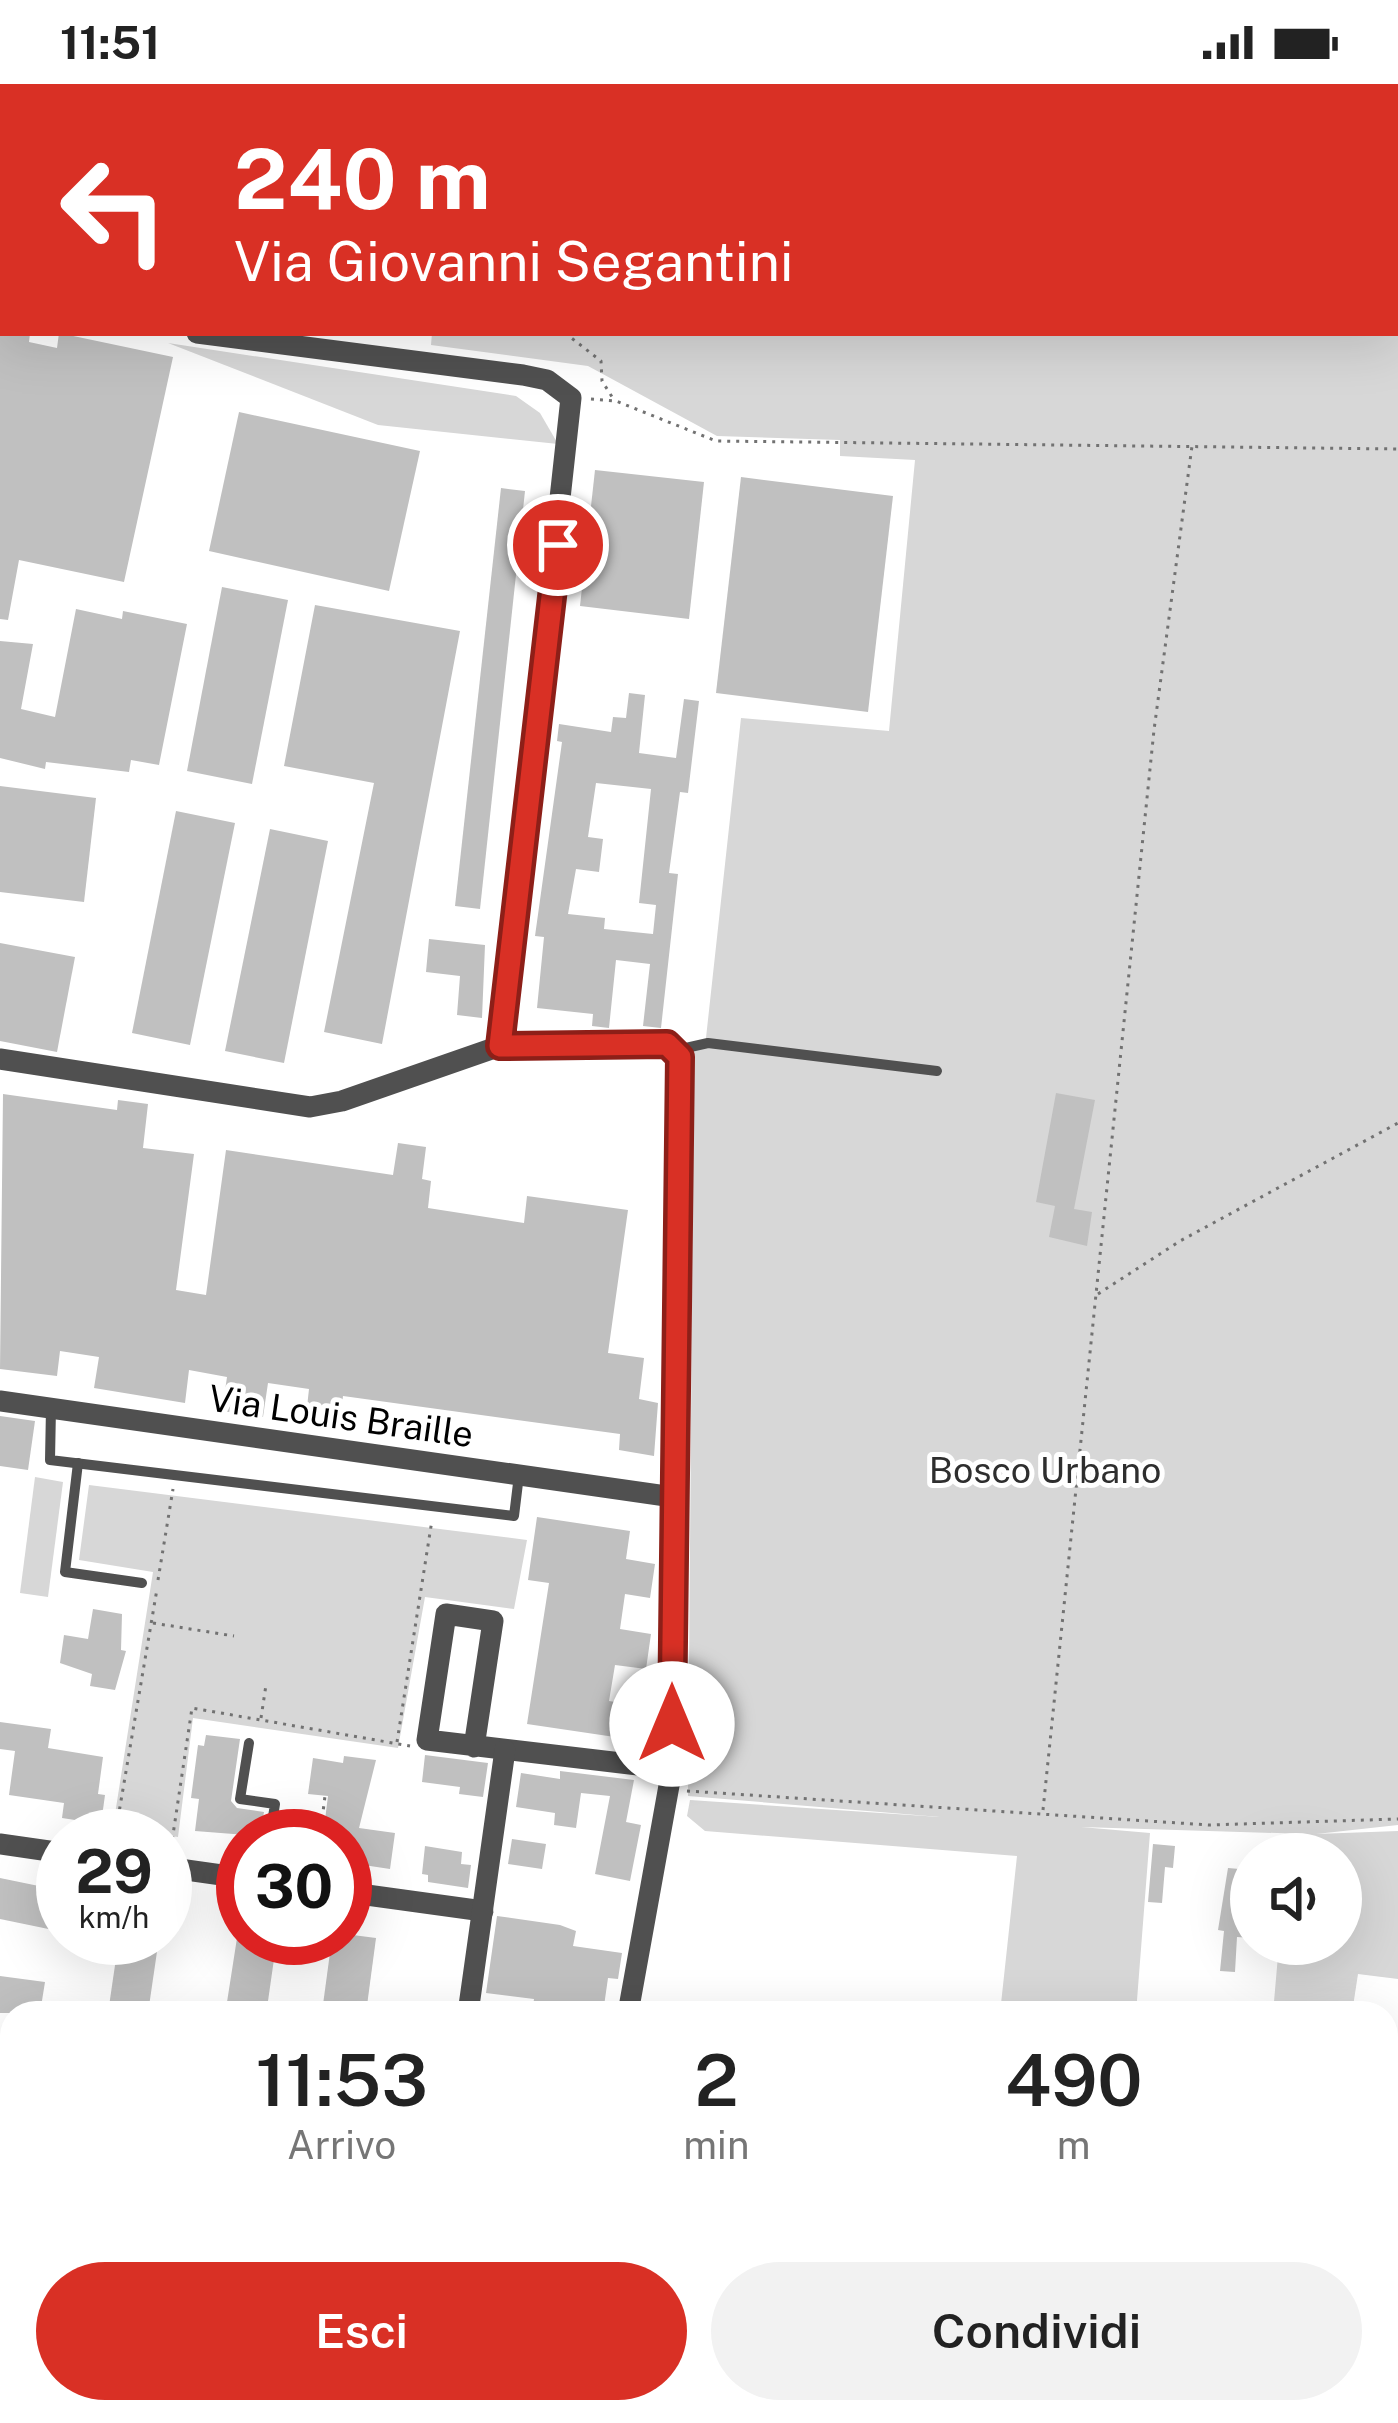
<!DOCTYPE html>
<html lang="it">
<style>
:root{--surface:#fff;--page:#f2f2f2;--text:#222;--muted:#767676;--accent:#d93025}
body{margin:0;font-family:"Public Sans",sans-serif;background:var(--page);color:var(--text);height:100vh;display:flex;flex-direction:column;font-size:45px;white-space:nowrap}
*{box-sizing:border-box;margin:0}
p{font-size:39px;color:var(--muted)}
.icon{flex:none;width:66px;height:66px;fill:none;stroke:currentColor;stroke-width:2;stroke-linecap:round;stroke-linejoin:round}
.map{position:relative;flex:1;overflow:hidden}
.drawer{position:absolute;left:0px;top:1917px;width:1398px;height:423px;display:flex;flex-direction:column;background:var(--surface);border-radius:36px 36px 0 0;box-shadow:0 12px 48px #0002}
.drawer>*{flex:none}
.top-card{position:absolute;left:0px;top:0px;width:1398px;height:252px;box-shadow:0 12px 48px #0002;background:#d93025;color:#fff;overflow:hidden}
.tools{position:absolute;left:1230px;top:1749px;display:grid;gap:24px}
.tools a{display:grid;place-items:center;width:132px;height:132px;border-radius:50%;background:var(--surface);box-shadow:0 12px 48px #0002;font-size:60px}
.speed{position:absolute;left:36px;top:1725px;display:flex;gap:24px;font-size:60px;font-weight:700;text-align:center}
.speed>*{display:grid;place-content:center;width:156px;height:156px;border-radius:50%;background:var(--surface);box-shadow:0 12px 48px #0002;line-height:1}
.speed small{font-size:30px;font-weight:400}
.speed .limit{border:18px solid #d22;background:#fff;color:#111}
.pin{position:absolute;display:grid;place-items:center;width:102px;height:102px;color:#fff;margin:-51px;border:6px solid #fff;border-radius:50%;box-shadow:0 3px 12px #0007}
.me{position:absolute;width:132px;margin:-66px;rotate:0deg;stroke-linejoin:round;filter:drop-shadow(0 0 9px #0008)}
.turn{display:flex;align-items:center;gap:42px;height:252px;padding:0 36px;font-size:54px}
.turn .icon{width:156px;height:156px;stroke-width:2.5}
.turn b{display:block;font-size:84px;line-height:102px}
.eta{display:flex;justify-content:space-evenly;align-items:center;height:204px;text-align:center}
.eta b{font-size:72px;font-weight:600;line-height:84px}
.cta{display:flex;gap:24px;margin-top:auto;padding:24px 36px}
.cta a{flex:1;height:138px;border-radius:72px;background:var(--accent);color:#fff;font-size:48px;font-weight:600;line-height:138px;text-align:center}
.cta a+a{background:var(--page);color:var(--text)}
.status{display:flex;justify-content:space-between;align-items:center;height:84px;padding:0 60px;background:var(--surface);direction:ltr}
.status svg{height:33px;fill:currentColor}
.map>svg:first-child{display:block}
.green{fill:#d7d7d7}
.building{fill:#c0c0c0;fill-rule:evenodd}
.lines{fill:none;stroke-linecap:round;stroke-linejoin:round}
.path{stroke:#727272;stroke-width:3;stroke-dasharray:3 6;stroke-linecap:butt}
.lane{stroke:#505050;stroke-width:10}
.street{stroke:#505050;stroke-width:21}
.route-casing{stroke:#8d1f18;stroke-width:30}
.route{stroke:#d93025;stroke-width:21}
.labels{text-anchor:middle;stroke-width:10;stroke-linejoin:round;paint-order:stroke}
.street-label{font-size:36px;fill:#000;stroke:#fff}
.park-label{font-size:36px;fill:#2e2e2e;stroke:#fff}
</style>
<div class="status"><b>11:51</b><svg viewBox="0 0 49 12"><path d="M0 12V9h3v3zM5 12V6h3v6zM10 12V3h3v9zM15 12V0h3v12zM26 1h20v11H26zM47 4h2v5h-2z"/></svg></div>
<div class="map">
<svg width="1398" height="2339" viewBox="0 0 1398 2339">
<rect width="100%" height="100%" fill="#fff"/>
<!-- green -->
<g class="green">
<path d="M303,0H1398V1741L1316,1750L1398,1747V1895L1358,1890L1352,1929H1273L1279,1860H1341V1770H1287L1289,1752L1307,1750L1081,1743L1150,1749L1136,1929H1000L1017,1772L705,1747L687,1732L690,1716L940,1733L688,1712L694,965L705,963L741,634L889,647L915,376L840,372V356L717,352L588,282L431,261L432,249H1395V3Z"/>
<path d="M168,259L516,312L540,329L558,360L378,341Z"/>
<path d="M35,1393L63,1398L48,1513L20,1509Z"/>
<path d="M89,1401L527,1456L514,1525L425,1513L398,1664L193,1634L178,1753L113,1743L153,1488L79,1476Z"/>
<path d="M891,2328H1158L1078,2339H890Z"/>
</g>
<!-- building -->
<g class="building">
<path d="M0,249H30L29,258L57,264L59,249L173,273L124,498L19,476L8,536L0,535Z"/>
<path d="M239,328L420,367L389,507L209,467Z"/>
<path d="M595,386L704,398L689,535L580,522Z"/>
<path d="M741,393L893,412L868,628L716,609Z"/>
<path d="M501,404L525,407L480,825L455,822Z"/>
<path d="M222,503L288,516L252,700L187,687Z"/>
<path d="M315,521L460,547L382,960L324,948L374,699L284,682Z"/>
<path d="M76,525L122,535L123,527L187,540L159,681L131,676L129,688L46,678L45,685L0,674V557L33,560L21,625L55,633Z"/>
<path d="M629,609L645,611L639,669L676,674L684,615L699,617L688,709L680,708L669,789L678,790L661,944L643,942L650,880L616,876L609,944L592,942L593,930L537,924L544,853L535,852L562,658L557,657L559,640L611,648L613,633L626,634ZM596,699L651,705L639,819L656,821L653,850L604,845L605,834L568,830L576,785L599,788L603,755L588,753Z"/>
<path d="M0,702L96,714L84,818L0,808Z"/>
<path d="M176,727L235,739L190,961L132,949Z"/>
<path d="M270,745L328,757L284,979L225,967Z"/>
<path d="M429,855L485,861L482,934L457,931L460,892L426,888Z"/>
<path d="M0,859L75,873L57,968L0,957Z"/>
<path d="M1056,1009L1095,1016L1074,1125L1092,1128L1087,1162L1049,1153L1055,1122L1036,1118Z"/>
<path d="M3,1010L117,1026L118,1016L148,1020L143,1064L194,1070L176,1206L206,1211L226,1066L393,1091L398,1059L426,1063L422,1095L431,1097L428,1124L524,1139L527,1112L628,1126L608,1269L644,1274L639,1315L658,1319L654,1372L619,1366L620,1350L343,1312L340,1337L306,1332L309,1305L268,1299L263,1333L222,1327L227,1293L189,1286L185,1319L94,1304L99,1273L60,1267L57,1292L0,1285Z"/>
<path d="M0,1332L35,1337L28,1386L0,1382Z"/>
<path d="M537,1433L630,1447L626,1475L655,1480L650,1514L625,1510L620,1545L651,1550L646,1585L615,1581L609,1617L641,1622L635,1656L527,1640L549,1499L528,1496Z"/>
<path d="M93,1525L122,1530L121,1566L126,1567L115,1606L90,1602L92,1590L60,1579L64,1551L88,1555Z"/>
<path d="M0,1638L51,1645L48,1664L103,1673L98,1710L105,1711L101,1740L62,1734L64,1719L9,1711L15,1667L0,1665Z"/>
<path d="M206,1651L240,1655L231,1717L237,1724L264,1728L260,1752L195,1747L199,1715L191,1714L198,1661L204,1662Z"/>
<path d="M425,1671L488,1679L483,1713L459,1710L460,1703L422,1698Z"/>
<path d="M344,1672L376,1676L359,1744L395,1749L390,1785L357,1780L358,1769L345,1767V1752H323L328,1712L308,1710L313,1674L343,1679Z"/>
<path d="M560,1687L634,1696L626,1738L641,1741L630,1797L595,1790L610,1712L581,1709L576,1744L554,1741L555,1729L516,1723L521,1689L560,1695Z"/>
<path d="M512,1755L546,1760L542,1785L508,1780Z"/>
<path d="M1153,1760L1175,1762L1173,1784L1165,1783L1162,1819L1148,1818Z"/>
<path d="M425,1762L462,1768L461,1780L471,1781L468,1804L428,1798V1791L422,1790Z"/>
<path d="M1228,1784L1251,1786V1854L1237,1853L1235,1888L1220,1887L1224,1847L1218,1846Z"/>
<path d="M0,1794L63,1807V1848L0,1835Z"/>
<path d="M497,1832L560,1841L576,1847L573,1862L622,1869L618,1895L608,1894L603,1929L532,1928L534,1915L486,1909Z"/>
<path d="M345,1850L376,1854L366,1929L322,1928L332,1854Z"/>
<path d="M119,1854H159L148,1929H108Z"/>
<path d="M237,1854H277L267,1924L227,1918Z"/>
<path d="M0,1892L45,1898L40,1929H0Z"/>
</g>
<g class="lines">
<!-- path -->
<g class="path">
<path d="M0,109L3,110"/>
<path d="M565,249L601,277L602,297L614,316"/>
<path d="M591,315L616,317L716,357L1398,365"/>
<path d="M1098,1210L1180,1157L1398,1039"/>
<path d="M158,1496L173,1405"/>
<path d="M153,1539L234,1552"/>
<path d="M261,1634L266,1601"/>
<path d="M397,1658L432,1436"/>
<path d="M687,1707L1209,1741L1398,1735"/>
<path d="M1043,1726L1154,646L1192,362"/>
<path d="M115,1752L157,1505"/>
<path d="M320,1752L325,1712"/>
<path d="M171,1764L192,1624L410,1662"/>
<path d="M345,1783L348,1767"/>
<path d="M1386,2287L1398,2289"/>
</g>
<!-- lane -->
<g class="lane">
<path d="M677,966L708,959L937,987"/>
<path d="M51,1324L50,1376L514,1432L519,1391"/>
<path d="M78,1379L65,1488L142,1499"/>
<path d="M249,1659L240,1715L275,1720L270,1752"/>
</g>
<!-- street -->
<g class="street">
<path d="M0,223L3,224"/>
<path d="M197,249L523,291L547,296L571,314L500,962"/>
<path d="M0,975L310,1023L342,1017L500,962L667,960L677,966L672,1685L628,1929"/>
<path d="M0,1317L673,1413"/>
<path d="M474,1663L493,1537L446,1530L427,1656L672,1685"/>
<path d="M0,1760L63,1769"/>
<path d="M165,1783L243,1794"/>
<path d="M345,1808L483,1827"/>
<path d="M468,1929L505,1666"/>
<path d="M0,1986L12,1987"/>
<path d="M1386,2110L1398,2111"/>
<path d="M0,2288L12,2289"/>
<path d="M321,2328L431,2339"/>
<path d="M878,2339L879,2328"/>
</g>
</g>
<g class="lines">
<defs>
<path id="route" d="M558,461L500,962L667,960L680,973L672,1640"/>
</defs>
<!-- route casing -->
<use href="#route" class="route-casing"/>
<!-- route -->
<use href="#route" class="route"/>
</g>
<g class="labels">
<!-- street labels -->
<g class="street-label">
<text transform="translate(341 1332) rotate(8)" y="13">Via Louis Braille</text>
</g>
<!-- park labels -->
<g class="park-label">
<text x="1045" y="1399">Bosco Urbano</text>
</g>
</g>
</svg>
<div class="tools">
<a><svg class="icon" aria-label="sound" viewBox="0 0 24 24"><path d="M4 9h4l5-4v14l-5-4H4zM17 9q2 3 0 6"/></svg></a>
</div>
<div class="speed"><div>29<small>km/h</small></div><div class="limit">30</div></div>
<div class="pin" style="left:558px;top:461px;background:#d93025"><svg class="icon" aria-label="arrive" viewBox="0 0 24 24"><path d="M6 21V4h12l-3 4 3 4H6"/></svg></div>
<svg class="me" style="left:672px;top:1640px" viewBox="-20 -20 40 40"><circle r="19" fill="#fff"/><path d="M0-13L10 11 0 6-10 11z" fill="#d93025"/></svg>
<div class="top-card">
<div class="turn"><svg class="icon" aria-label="left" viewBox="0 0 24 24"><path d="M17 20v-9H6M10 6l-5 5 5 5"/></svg><div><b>240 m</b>Via Giovanni Segantini</div></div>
</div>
<section class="drawer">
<div class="eta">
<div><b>11:53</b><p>Arrivo</p></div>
<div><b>2</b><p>min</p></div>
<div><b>490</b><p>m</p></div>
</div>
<div class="cta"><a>Esci</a><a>Condividi</a></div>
</section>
</div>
